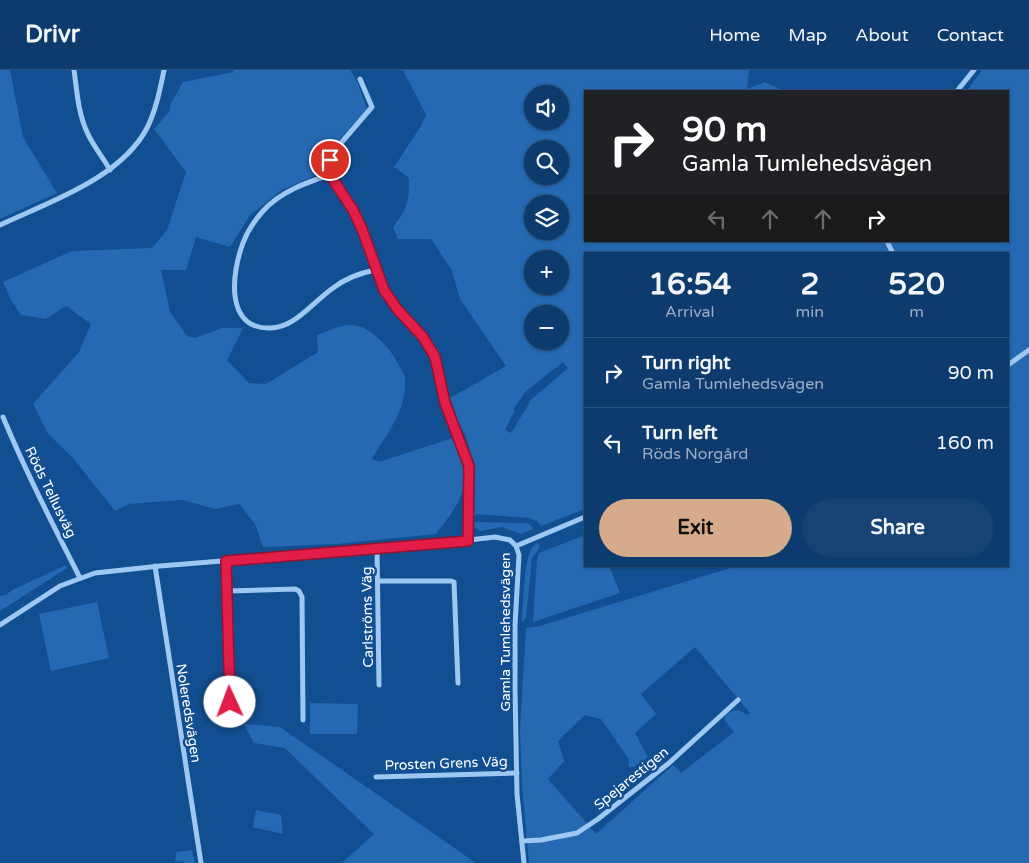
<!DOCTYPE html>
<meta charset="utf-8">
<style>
:root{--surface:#0e3b6e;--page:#174273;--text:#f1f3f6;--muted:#9badc2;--line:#2e5581;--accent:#d6ab8b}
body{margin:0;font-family:"Varela Round",sans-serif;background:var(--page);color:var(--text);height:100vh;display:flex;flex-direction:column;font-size:19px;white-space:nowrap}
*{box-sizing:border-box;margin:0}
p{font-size:16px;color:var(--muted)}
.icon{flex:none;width:28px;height:28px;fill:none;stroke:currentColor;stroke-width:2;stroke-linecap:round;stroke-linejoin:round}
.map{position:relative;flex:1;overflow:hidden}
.details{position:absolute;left:584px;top:182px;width:425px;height:315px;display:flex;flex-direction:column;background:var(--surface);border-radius:0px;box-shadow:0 1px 4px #0004,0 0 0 1px var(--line)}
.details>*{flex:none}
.top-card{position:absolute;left:584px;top:20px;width:425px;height:152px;border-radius:0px;box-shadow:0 1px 4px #0004,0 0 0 1px var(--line);background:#202124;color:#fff;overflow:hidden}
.buttons{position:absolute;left:524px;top:15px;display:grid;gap:10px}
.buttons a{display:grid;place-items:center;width:45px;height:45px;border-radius:50%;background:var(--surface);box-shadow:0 1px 4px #0004,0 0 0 1px var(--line);font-size:25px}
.pin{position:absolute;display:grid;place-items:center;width:42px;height:42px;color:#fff;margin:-21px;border:2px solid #fff;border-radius:50%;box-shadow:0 1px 5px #0007}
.me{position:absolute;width:55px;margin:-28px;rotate:358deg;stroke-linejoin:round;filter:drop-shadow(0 0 4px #0008)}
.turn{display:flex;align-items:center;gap:18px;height:105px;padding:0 15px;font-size:22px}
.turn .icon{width:65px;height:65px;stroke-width:2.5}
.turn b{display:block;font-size:35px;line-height:42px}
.lanes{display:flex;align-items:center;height:48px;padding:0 15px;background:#0003;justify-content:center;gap:25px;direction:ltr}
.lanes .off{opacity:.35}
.eta{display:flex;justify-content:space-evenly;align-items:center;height:85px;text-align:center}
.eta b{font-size:30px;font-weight:700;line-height:35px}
.cta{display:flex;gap:10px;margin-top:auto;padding:10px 15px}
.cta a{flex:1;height:58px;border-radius:30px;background:var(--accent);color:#111;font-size:20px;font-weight:700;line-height:58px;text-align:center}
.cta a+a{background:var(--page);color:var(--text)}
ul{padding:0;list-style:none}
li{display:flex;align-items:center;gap:15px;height:70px;padding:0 15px;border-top:1px solid var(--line)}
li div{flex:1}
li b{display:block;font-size:19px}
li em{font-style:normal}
header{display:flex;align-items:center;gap:30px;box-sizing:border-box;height:70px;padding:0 25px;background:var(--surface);border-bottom:1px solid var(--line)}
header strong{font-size:24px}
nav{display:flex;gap:28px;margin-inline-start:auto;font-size:18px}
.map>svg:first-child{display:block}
.green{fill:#2469b1;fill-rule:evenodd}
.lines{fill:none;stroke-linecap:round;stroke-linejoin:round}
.street{stroke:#9ec7f2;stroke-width:5}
.route-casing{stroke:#92132f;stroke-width:12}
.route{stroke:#e11d48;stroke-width:9}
.labels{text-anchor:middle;stroke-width:5;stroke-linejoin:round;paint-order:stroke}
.street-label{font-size:14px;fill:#fff;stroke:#124f92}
</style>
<header>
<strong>Drivr</strong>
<nav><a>Home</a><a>Map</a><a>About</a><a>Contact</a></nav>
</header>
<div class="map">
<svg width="1029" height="793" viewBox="0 0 1029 793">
<rect width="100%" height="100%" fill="#124f92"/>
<!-- green -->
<g class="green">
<path d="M0,0H10L23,67L57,123L0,149Z"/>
<path d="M234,0H350L357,11L367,39L327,83L320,103L282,120L250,145L230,177L196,167L186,200H161L170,242L187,266L195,268L222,258H243L227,290L249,313L266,314L318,282L317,265C329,261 345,252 358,256C378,262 396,286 404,305C406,310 405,319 404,325C400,349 384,368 372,389L379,392L453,368C457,379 462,391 464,402C468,426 449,446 436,464L337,474L263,477L255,454L239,434L216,439L182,430L129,434L115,441L73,388L48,364L33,334L79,282L91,254L66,236L46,249L21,245L11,230L3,212L72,181L152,178L167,160L186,102L154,59L169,42L171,33L183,12L233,2Z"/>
<path d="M403,0H749L747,19L765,12L784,21H585V171H1008V21H967L982,0H1029V793H529L522,715L520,659L526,558L540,556L737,496H1008V184H585V439L541,456L537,451L529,448L476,444L474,447L475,397L465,365L454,344H456L450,328L506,296L460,229L452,201L431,169H398L393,157C408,138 409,132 409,108L394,97L421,56L426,45ZM532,24H560V51H532ZM532,79H560V106H532ZM532,134H560V161H532ZM532,189H560V216H532ZM532,244H560V271H532ZM563,292L568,298L531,330L511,363L505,360L515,340H513L525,322ZM695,577L750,643L747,645C739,639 732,638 725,647V651L734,662L681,703L673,695L596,764L548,709L564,691L558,671L585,645L601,649L628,688L629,697H634L648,687L635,663L656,644L641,624Z"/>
<path d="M474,452L526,453L530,454L533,459L521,464L502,457L480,461L475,458Z"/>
<path d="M585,465V496H609L620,523L533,552L537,490L539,483Z"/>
<path d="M538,473L540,477L532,488L526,547L522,553C523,539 524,487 532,478C533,476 536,474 538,473Z"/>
<path d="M66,495L67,498L0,541V526L6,525L12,520Z"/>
<path d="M97,532L109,588L51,601L39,544Z"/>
<path d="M310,633L358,634L357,664H310Z"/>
<path d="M244,654L280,657L476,793H336L343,792L374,764L285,678L254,673Z"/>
<path d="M256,740L281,745L283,764L253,757Z"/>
<path d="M192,780L195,793H184L183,791L175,792L176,782Z"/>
</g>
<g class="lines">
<!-- street -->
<g class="street">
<path d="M74,0C77,21 78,43 87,62C93,76 103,87 110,100"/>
<path d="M360,9L372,37L335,80L330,90L329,99L330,105L353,140L362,159L384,220L398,240L423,267L435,287L445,333L469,396L470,412L468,471"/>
<path d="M957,21L974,0"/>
<path d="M330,105C307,112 280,122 263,141C255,150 247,162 243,173C232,202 224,259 270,258C295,258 314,231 333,218C346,208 360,203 375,200"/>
<path d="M0,155C49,132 121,108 147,58C156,40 160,20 164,0"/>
<path d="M887,171L893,184"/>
<path d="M1008,295L1029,280"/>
<path d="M3,347C26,402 53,455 80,508"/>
<path d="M516,476L585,447"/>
<path d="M377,479L379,615"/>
<path d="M226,491L231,650"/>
<path d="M155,496L201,793"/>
<path d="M378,511H451L454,512L458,613"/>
<path d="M227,521L295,519L299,521L302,527L303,650"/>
<path d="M0,555L60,516L95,503L160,496L435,474L495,467L510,470L516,476L519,485L515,555V620L517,724L524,793"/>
<path d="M376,707L517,703"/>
<path d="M522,771L541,770L577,763L598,749L669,693L738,630"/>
</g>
</g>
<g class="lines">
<defs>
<path id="route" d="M230,632L226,491L468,471L469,396L445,333L435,287L423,267L398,240L384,220L362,159L353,140L330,105L329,98L330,90"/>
</defs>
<!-- route casing -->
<use href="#route" class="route-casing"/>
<!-- route -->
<use href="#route" class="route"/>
</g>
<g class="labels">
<!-- street labels -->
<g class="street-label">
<text transform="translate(51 422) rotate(64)" y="5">Röds Tellusväg</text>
<text transform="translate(367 547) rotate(-91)" y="5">Carlströms Väg</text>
<text transform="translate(505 562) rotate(-90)" y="5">Gamla Tumlehedsvägen</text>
<text transform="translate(189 643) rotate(81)" y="5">Noleredsvägen</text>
<text transform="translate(446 693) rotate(-2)" y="5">Prosten Grens Väg</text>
<text transform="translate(631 708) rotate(-39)" y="5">Spejarestigen</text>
</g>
</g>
</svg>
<div class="buttons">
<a><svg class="icon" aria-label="sound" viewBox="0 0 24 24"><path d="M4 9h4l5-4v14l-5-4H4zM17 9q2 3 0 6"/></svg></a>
<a><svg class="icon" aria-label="search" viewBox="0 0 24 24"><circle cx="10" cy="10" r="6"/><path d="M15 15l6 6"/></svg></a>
<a><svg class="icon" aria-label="layers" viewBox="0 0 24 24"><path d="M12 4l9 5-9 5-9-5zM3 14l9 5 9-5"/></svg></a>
<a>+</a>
<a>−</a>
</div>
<div class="pin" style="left:330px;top:90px;background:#d93025"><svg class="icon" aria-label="arrive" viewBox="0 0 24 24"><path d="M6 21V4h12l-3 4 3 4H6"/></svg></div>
<svg class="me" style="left:230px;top:632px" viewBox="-20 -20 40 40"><circle r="19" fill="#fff"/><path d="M0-13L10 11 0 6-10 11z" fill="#e11d48"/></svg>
<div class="top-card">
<div class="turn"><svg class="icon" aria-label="right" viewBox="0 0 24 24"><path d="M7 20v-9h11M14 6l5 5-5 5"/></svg><div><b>90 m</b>Gamla Tumlehedsvägen</div></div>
<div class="lanes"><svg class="icon off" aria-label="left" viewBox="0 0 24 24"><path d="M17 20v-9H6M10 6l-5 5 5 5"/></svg><svg class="icon off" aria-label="ahead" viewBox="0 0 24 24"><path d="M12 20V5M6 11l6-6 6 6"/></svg><svg class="icon off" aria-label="ahead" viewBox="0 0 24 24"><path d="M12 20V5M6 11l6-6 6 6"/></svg><svg class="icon" aria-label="right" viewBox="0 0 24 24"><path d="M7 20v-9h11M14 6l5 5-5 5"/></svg></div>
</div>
<section class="details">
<div class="eta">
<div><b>16:54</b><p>Arrival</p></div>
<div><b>2</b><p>min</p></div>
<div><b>520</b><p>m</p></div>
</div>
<ul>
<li><svg class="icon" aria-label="right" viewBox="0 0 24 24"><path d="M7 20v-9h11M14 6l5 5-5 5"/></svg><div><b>Turn right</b><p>Gamla Tumlehedsvägen</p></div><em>90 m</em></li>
<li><svg class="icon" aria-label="left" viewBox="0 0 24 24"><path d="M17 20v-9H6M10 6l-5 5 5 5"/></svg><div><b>Turn left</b><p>Röds Norgård</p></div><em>160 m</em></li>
</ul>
<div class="cta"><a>Exit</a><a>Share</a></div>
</section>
</div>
